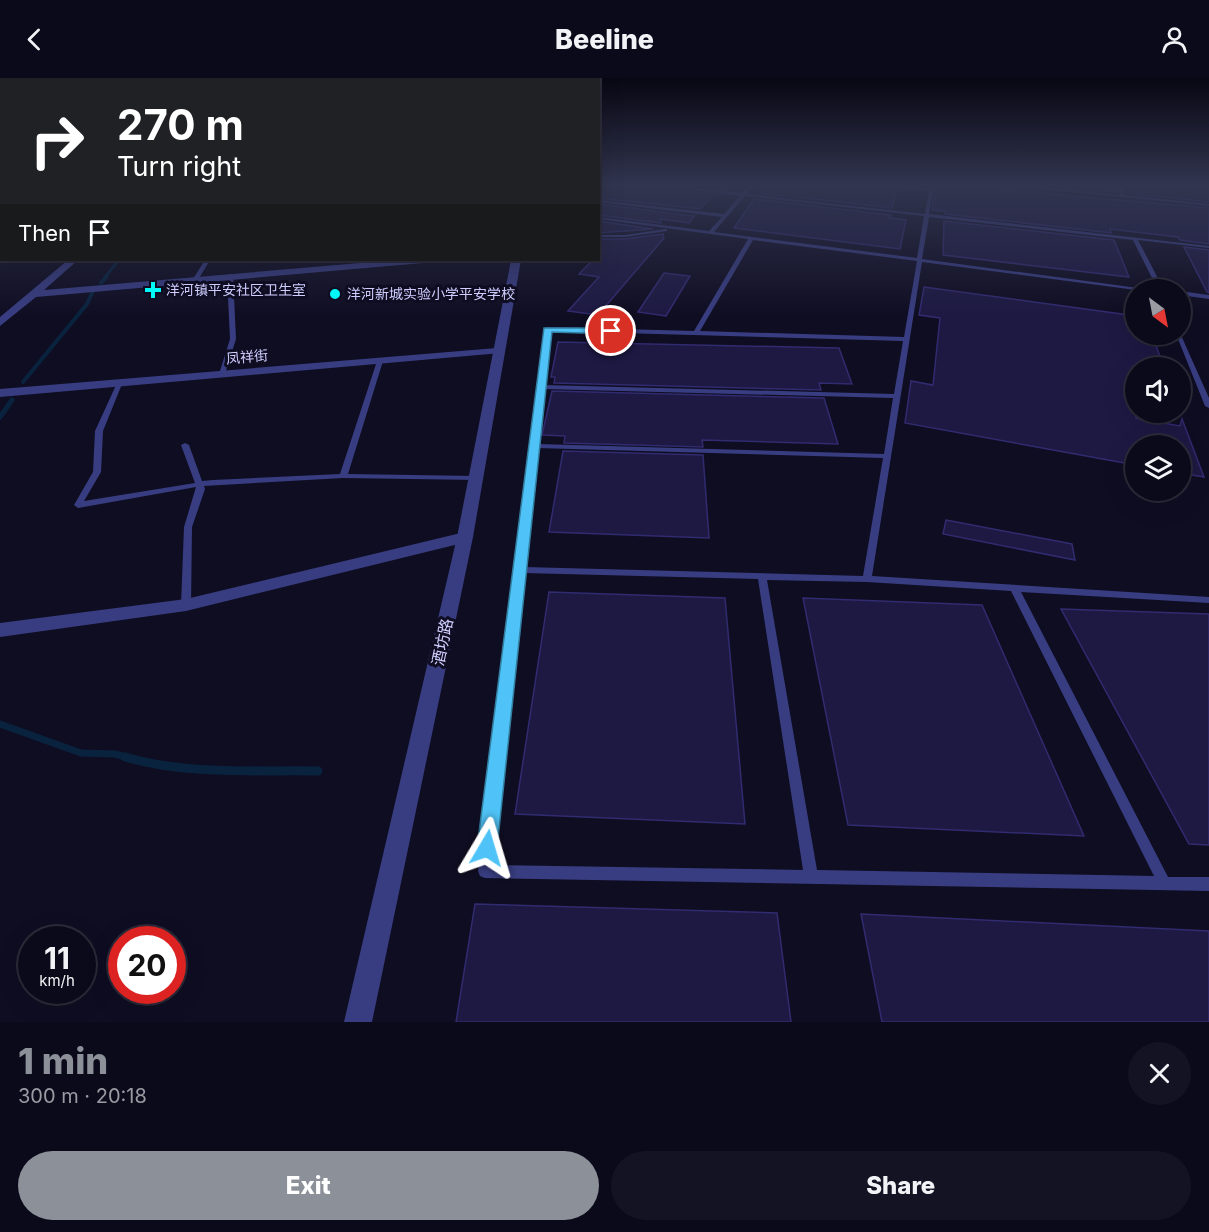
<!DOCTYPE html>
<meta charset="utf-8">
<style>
:root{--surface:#0b0a1a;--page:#141323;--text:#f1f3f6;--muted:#9a9aa2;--line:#2b2b39;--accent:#8c9099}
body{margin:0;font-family:Inter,"Noto Sans SC",sans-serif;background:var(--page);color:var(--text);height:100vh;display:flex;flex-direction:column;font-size:22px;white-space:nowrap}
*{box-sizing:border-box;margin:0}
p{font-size:20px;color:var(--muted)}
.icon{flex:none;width:33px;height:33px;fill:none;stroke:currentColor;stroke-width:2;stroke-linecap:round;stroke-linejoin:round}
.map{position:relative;height:944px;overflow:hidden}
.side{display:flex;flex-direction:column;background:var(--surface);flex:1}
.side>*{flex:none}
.hud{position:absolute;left:0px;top:0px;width:600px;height:183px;box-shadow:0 6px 24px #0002,0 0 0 2px var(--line);background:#202124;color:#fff;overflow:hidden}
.needle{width:39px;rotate:148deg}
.buttons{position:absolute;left:1125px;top:201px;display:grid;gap:12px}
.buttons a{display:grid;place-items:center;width:66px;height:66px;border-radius:50%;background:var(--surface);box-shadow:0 6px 24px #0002,0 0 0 2px var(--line);font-size:30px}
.speed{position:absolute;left:18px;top:848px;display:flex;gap:12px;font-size:30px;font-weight:700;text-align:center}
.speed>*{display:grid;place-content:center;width:78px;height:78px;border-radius:50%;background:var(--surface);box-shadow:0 6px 24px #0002,0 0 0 2px var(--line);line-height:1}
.speed small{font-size:15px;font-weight:400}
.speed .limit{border:9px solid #d22;background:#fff;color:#111}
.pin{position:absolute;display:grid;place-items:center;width:51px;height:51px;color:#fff;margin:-26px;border:3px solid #fff;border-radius:50%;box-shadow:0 2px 6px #0007}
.me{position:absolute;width:66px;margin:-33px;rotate:7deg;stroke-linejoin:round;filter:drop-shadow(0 0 4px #0008)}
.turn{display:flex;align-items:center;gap:21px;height:126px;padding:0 18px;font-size:27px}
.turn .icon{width:78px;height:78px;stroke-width:2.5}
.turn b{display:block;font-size:42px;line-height:51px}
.then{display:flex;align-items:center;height:57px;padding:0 18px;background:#0003;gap:12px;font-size:22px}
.round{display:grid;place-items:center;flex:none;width:63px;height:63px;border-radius:32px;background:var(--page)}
.head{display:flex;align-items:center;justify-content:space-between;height:102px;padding:0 18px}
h1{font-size:36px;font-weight:800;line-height:45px;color:var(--accent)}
.button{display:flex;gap:12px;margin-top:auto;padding:12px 18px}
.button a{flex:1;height:69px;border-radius:36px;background:var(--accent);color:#fff;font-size:24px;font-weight:800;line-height:69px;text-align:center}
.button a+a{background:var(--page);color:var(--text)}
header{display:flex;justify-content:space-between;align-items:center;height:78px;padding:0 18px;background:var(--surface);font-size:27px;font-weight:800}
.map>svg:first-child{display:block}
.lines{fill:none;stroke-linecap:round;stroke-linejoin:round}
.stream-far4{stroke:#09233f;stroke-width:3}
.stream-far3{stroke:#09233f;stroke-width:4}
.stream-far2{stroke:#09233f;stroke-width:5}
.stream-far1{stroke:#09233f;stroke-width:7}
.stream{stroke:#09233f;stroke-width:9}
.building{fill:#1d1943;stroke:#312b6f;stroke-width:1.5}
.service{fill:#383d81;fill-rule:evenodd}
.minor{fill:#383d81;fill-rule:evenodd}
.tertiary{fill:#383d81;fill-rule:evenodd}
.route{fill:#4fc3f7;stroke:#337fa1;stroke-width:1.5}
.poi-dot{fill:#00f9f7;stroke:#0f0d22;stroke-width:2}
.labels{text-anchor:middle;stroke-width:6;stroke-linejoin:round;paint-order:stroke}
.far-poi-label{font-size:14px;fill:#cfceff;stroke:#0f0d22;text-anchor:start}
.far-street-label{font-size:14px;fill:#cfceff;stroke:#0f0d22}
.street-label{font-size:16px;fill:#cfceff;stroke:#0f0d22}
</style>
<header><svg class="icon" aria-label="back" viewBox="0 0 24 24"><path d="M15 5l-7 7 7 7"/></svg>Beeline<svg class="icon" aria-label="person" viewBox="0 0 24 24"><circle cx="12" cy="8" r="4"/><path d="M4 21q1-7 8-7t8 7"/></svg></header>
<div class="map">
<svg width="1209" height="944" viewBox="0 0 1209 944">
<rect width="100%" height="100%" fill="#0f0d22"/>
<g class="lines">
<!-- stream-far4 -->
<path class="stream-far4" d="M105,199L119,182"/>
<!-- stream-far3 -->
<g class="stream-far3">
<path d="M101,205L107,198"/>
<path d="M23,304L87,226L93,213"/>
</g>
<!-- stream-far2 -->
<path class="stream-far2" d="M0,339L12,322"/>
<!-- stream-far1 -->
<path class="stream-far1" d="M0,646L81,675L115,676L130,680"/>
<!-- stream -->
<path class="stream" d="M125,679C187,697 253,692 318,693"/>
</g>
<!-- building -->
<g class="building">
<path d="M598,106H643L645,108L713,117L700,131L598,120Z"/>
<path d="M765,106H864L866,108L897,112L892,130L759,115Z"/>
<path d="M936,106L1209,130V166L1180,162L1178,159L1110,151L1111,155L945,136V133L932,132Z"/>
<path d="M1084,106H1114L1117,114L1084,111Z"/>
<path d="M1122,106H1209V124L1127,115Z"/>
<path d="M754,121L891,137L889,140L906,142L900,171L734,150Z"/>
<path d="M598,126L694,138L689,145L660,141L661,145L598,137Z"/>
<path d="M598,143L653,151L598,155Z"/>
<path d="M944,143L1114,162L1129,199L943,177Z"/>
<path d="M663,156L664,160L598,237L568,233L599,199L579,196L593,182H598V161H625Z"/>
<path d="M1184,169L1209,172V215L1207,214Z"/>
<path d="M664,195L690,198L666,238L638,234Z"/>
<path d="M924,209L1136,238V256H1152L1164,290H1136V340L1180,348L1182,341L1204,399L1180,395V368H1136V387L905,345L911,303L933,307L940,240L919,237Z"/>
<path d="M558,264L839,270L852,306L819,305L821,312L554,305L555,299H551Z"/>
<path d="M552,313L824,320L838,366L702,362L703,369L564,365L565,358L542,357Z"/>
<path d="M563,373L703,377L709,460L549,454Z"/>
<path d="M946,442L1072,466L1075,482L943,456Z"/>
<path d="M549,514L725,520L745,746L515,736Z"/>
<path d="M803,520L982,527L1084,758L848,747Z"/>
<path d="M1061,531L1209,536V767L1189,766Z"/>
<path d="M475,826L777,835L791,944H456Z"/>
<path d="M861,836L1209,853V944H882Z"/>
</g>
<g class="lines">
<!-- service -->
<g class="service">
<path d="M645,106H656L742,115L751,106H755L747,116L925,136L929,113L866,106H878L929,111L930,106H934L929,136L1209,168V170L1138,162L1164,212H1158L1133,162L929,139L922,181L1153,212H1136L922,184L872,498L1209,519V525L1021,514L1168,799H1209V813L485,800L480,798L478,793L544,251L547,249L694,253L748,161L598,141V139L709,153L722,139L598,124V122L724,136L740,118ZM745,118L924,138L917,180L714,154ZM753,162L917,183L904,259L700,253ZM550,253L903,263L894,316L544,307ZM544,311L893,320L884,376L538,366ZM537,370L883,380L863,498L524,489ZM524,495L758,501L803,792L492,787ZM767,502L867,504L1011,513L1154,798L817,792Z"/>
<path d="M993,106H1005L1120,117L1116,106H1120L1125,117L1209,126V128Z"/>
<rect x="0" y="115" width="2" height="2"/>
<path d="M665,151H667V153L625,159H598V157H625Z"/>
<path d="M205,182H210L198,202H194L193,201Z"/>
<path d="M230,196L233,198L236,261L225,296L222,298L219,296L230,261L227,198Z"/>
<path d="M1180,213L1209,217V221L1180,217Z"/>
<path d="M1180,255L1209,320V330L1205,328L1176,256H1180Z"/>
<path d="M380,281L383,283L348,396L475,398H478L479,400L478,402L343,400L204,408L205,411L192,449L191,527L189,529H183L181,527L184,449L196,409L78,430L74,427L93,394L95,353L117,305L119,304L122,306L103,353L101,394L84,423L195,405L181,367L185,365L189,367L202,403L213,402L340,396L377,283Z"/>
</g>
<!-- minor -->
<g class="minor">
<path d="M68,182H78L44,212L396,182H428L423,185L36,219L0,248V239Z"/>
<path d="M497,270L501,271V275L0,319V311Z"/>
<path d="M465,454L473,459L471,463L186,533L0,559V545L186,521Z"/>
</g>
<!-- tertiary -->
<path class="tertiary" d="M511,182H521L473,459L372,944H344L457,459Z"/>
</g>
<!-- sky -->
<linearGradient id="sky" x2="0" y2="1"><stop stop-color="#080713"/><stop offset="0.45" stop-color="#31354f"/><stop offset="1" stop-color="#31354f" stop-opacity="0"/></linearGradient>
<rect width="1209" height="238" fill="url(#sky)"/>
<!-- route -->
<path class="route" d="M544,250H611L616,253L611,256L552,254L497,770L494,776L487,779L480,776L477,770Z"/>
<!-- markers -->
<g class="poi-dot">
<path d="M150 203h6v6h6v6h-6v6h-6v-6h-6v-6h6z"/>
<circle cx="335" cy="216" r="6"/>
</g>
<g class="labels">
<!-- far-poi labels -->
<g class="far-poi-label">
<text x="166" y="217">洋河镇平安社区卫生室</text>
<text x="347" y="221">洋河新城实验小学平安学校</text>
</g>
<!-- far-street labels -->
<g class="far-street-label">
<text transform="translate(247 279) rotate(-5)" y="5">凤祥街</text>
</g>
<!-- street labels -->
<g class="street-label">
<text transform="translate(442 564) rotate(-78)" y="6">酒坊路</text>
</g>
</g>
</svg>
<div class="buttons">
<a><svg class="needle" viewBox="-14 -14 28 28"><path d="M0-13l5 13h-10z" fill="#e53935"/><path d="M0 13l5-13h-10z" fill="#9a9aa2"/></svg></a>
<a><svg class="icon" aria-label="sound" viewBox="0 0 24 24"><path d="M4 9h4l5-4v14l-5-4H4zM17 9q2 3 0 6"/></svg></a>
<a><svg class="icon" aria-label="layers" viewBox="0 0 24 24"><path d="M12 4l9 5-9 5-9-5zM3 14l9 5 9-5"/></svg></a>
</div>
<div class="speed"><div>11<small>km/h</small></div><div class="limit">20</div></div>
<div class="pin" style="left:611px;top:253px;background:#d93025"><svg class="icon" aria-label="arrive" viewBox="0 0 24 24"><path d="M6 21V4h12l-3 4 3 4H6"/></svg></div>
<svg class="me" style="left:487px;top:770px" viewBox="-20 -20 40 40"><path d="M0-17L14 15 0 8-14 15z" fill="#4fc3f7" stroke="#fff" stroke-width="4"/></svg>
<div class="hud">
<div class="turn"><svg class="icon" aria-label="right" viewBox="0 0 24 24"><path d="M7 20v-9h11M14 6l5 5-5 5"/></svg><div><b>270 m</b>Turn right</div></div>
<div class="then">Then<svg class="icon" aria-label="arrive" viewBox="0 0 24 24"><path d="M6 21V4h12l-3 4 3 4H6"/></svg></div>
</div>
</div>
<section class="side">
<div class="head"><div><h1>1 min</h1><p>300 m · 20:18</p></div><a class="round"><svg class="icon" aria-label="close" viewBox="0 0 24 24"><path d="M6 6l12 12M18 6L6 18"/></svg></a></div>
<div class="button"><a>Exit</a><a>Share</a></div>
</section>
